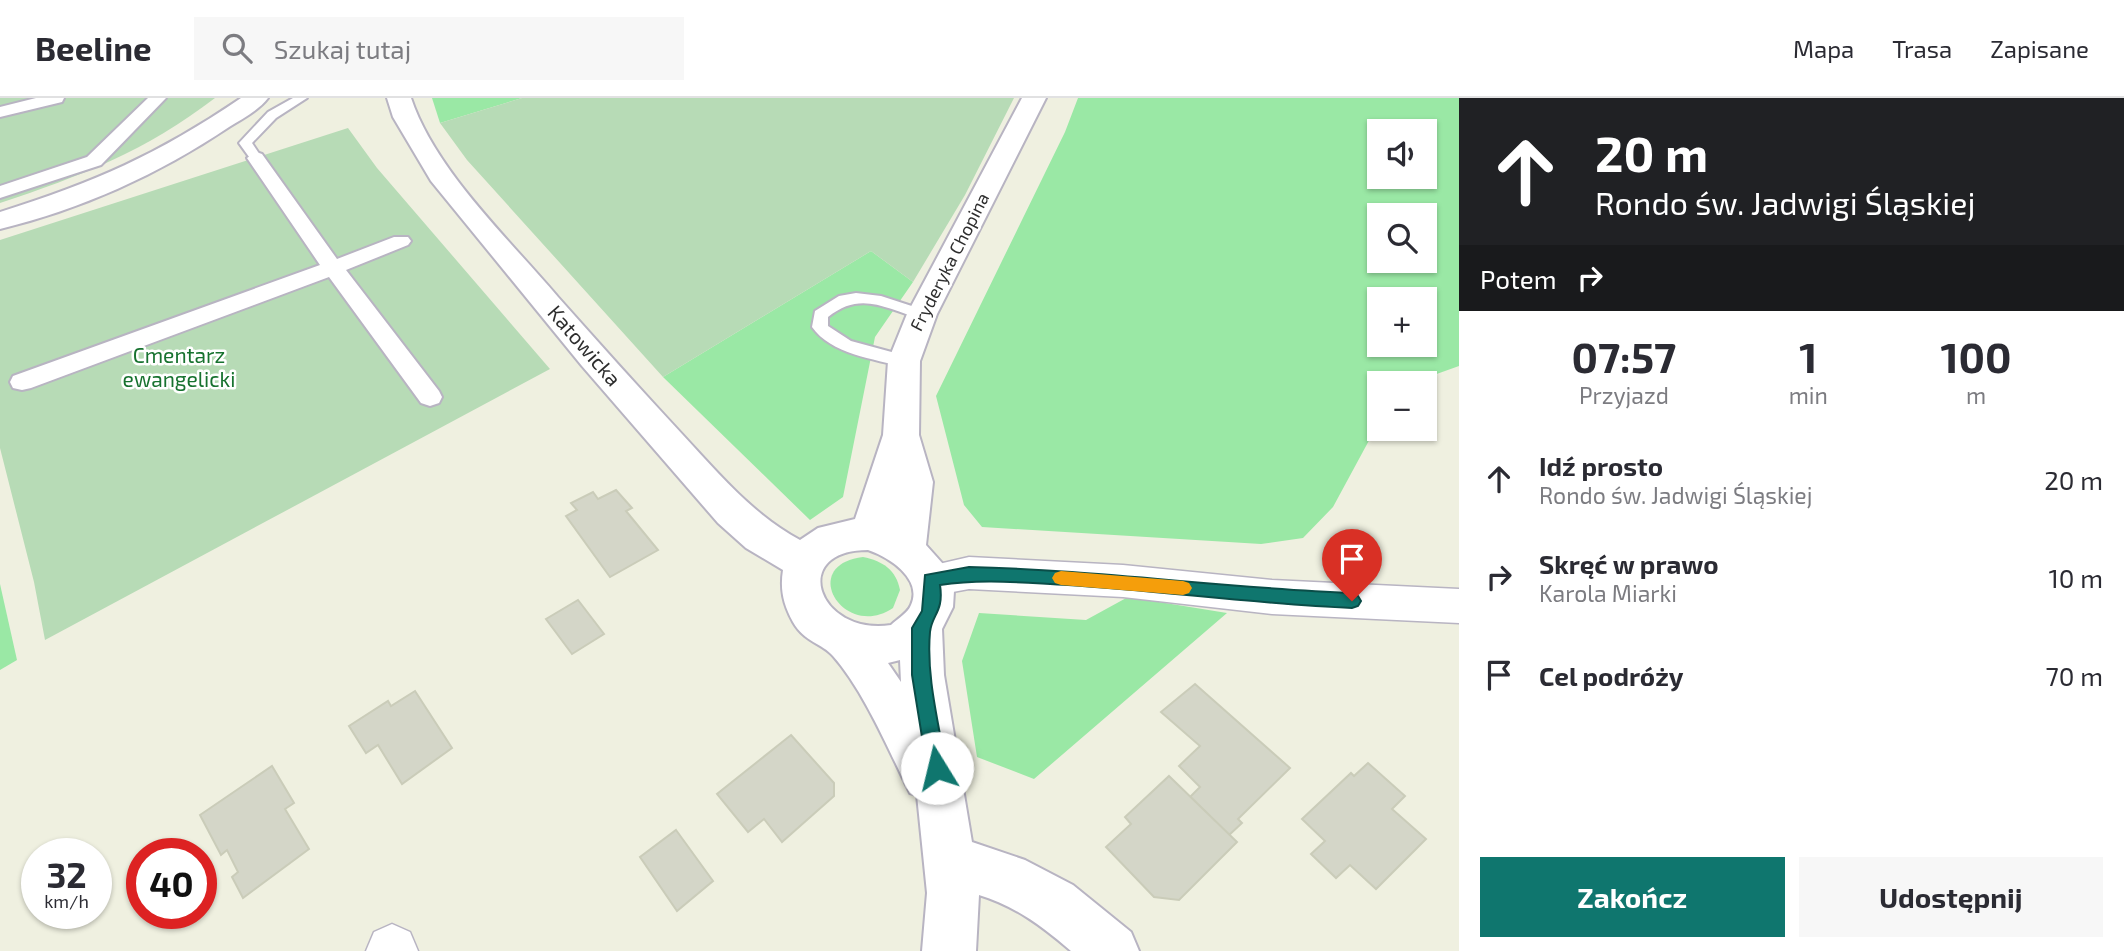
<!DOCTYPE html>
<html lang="pl">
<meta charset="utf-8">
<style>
:root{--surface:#fff;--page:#f7f7f7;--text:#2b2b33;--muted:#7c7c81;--line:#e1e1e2;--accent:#0f766e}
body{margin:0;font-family:"Exo 2",sans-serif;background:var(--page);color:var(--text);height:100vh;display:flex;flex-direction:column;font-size:26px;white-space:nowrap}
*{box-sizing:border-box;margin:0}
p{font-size:23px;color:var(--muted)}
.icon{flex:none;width:38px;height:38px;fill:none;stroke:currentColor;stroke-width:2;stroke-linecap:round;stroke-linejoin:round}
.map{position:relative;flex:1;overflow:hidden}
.sheet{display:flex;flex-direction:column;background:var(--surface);width:665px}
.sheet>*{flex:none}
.top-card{background:#202124;color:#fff;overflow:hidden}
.fabs{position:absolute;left:1367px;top:21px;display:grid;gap:14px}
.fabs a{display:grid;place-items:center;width:70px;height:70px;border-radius:0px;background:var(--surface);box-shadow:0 2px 5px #0004;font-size:35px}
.speed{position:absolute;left:21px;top:740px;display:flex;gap:14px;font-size:35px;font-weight:700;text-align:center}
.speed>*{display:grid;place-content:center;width:91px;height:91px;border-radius:50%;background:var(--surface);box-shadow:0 2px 5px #0004;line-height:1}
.speed small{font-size:18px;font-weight:400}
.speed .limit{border:10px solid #d22;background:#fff;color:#111}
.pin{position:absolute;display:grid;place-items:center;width:60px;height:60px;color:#fff;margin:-72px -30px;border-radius:50% 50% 50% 0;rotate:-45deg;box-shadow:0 0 7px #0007}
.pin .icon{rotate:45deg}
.me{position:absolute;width:77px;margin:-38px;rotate:351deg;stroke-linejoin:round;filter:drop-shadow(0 0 5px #0008)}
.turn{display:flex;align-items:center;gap:24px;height:147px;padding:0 21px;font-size:32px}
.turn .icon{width:91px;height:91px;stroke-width:2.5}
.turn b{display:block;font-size:49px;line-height:60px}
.then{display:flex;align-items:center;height:66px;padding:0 21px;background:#0003;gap:14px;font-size:26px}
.eta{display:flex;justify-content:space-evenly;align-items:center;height:119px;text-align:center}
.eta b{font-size:42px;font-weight:700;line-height:49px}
.primary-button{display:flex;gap:14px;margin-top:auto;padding:14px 21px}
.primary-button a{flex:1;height:80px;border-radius:0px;background:var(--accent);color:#fff;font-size:28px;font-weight:700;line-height:80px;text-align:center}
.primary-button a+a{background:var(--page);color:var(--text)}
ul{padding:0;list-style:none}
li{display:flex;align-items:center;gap:21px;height:98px;padding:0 21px}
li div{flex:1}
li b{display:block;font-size:26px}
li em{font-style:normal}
header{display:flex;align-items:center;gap:42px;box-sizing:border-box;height:98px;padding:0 35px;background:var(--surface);border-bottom:2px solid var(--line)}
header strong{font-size:33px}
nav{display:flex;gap:38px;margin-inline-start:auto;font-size:24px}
.search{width:490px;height:63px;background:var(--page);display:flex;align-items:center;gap:18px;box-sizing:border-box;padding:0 24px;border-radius:0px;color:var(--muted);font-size:26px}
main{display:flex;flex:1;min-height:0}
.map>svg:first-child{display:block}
.green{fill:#9ae8a5;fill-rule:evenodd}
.cemetery{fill:#b7dbb6}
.building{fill:#d4d6c8;stroke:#caccb9;stroke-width:2}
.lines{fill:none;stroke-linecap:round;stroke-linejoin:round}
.service-casing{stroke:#b8b4c2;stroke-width:4}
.pedestrian-casing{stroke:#b8b4c2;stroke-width:4}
.minor-casing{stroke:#b8b4c2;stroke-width:3}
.tertiary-casing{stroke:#b8b4c2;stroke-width:4}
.service{fill:#fff;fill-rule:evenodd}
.pedestrian{fill:#fff;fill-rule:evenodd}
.minor{fill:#fff;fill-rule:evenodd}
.tertiary{fill:#fff;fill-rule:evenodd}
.route{fill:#0f766e;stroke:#0a4d48;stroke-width:2}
.slow{fill:#f59e0b}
.labels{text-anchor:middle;stroke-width:5;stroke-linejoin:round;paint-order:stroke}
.far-street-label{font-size:18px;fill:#2e2e2e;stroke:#fff}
.street-label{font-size:21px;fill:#2e2e2e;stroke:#fff}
.park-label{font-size:21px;fill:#17722f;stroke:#fff}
</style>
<header>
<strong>Beeline</strong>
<div class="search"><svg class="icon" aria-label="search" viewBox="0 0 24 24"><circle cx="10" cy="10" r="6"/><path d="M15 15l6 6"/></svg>Szukaj tutaj</div>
<nav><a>Mapa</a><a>Trasa</a><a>Zapisane</a></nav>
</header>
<main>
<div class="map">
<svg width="1459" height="853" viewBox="0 0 1459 853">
<rect width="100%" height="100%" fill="#eff0e0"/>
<!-- green -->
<g class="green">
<path d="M432,0H522L440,25Z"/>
<path d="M1078,0H1459V268L1431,278L1424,285H1379V324L1333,409L1303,440L1261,446L982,429L964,407L936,298L1065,34ZM1424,33V79H1379V33ZM1424,117V163H1379V117ZM1424,201V247H1379V201Z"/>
<path d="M871,153L913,184L875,239L843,399L810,422L663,279Z"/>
<path d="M863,459C883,463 896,472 900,492L893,510C844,543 797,467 863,459Z"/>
<path d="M0,486L17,562L0,572Z"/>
<path d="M1128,499L1227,515L1034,681L977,659L962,563L979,515L1086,522Z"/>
</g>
<!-- cemetery -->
<g class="cemetery">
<path d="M0,0H215C146,53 81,78 0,105Z"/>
<path d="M522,0H1014L965,97L913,184L871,153L663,279L467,62L440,25Z"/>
<path d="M348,30L377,70L550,271L45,542L34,484L0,350V142Z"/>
</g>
<!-- building -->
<g class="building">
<path d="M616,392L632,410L626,413L658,452L610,479L566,418L577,412L571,405L593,394L598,401Z"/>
<path d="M578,502L604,536L572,556L546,521Z"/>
<path d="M1195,586L1290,670L1238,721L1242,725L1229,737L1190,699L1200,689L1179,668L1200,648L1161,614Z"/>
<path d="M415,593L452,650L402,686L378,647L366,655L349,628L388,603L391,608Z"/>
<path d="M791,637L834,685V698L782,744L764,721L748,734L717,696Z"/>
<path d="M1368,665L1405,698L1392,711L1426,741L1376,791L1350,767L1336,780L1311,756L1325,743L1302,721L1351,675L1354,678Z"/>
<path d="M272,668L294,705L285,711L309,751L243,800L232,779L238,774L227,752L221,757L200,717Z"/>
<path d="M1169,678L1237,744L1179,802L1154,799L1106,749L1131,726L1125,719Z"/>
<path d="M676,732L713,783L677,813L640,759Z"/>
</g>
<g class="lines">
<defs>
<g id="service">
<path d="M293,0H307L276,20L252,45L262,60L260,63H252L239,45L268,14Z"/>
<path d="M856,195L881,198L927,213L930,216L922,221C886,211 861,192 828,219V228L851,243L910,259L912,263L910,267L904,269C874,261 831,256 812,229L815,213L839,198Z"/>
</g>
<g id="pedestrian">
<path d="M36,0H64L62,4L0,19V9Z"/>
<path d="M148,0H166L101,67L0,100V88L87,59Z"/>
<path d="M256,54L262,56L337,161L394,139H408L411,143L408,147L346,172L439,293L442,299L439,305L430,308L421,305L329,179L31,290L22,292L13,290L10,284L13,278L320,167L247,60Z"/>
</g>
<g id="minor">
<path d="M969,459L1123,467L1272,482L1459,491V525L1272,516L1123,499L969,491L931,498L917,493L912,482L917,471Z"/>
<path d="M392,826L410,834L418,853H366L374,834Z"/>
</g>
<g id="tertiary">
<path d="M241,0H268C259,12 242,21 229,29C159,76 82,111 0,131V114C93,85 159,56 241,0Z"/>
<path d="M387,0H411C435,72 509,141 558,199C599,245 640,291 682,336C719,376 752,416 800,442L818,430L855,421L883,337L888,263L907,216L1022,0H1046L937,216L920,263L919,337L933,384L926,447L943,466L954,493L953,509L942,531L944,577L972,744L1025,762L1073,787L1131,834L1139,853H1071C1042,828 1015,808 979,797L976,853H922L927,795L917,697L910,695C889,653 864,593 833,558C822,545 805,545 793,524C783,506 780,491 783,472L746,450L718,425L582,268L431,83L393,19ZM868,452C889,459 923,481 911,507C908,515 897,521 891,527C818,538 788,452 868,452ZM900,562L901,584L888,565Z"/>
</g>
</defs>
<!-- service casing -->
<use href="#service" class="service-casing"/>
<!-- pedestrian casing -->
<use href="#pedestrian" class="pedestrian-casing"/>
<!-- minor casing -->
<use href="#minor" class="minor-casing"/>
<!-- tertiary casing -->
<use href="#tertiary" class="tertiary-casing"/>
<!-- service -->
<use href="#service" class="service"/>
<!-- pedestrian -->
<use href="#pedestrian" class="pedestrian"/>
<!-- minor -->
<use href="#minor" class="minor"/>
<!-- tertiary -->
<use href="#tertiary" class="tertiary"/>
</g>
<!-- route -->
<path class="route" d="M969,469C1097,472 1224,490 1352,495L1358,498L1361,503L1358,508L1352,510C1257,506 1163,493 1068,487C1025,485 983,480 940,487C944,514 932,516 930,534C926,579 939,626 946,670L944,676L937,679L930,676L927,670L912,577V530L922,513L925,477Z"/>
<!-- slow -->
<path class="slow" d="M1061,473L1183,483L1189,485L1192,490L1189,495L1183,497L1061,487L1055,485L1052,480L1055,475Z"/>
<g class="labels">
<!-- far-street labels -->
<g class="far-street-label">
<text transform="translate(950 164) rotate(-63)" y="6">Fryderyka Chopina</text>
</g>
<!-- street labels -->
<g class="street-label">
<text transform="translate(584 248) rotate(49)" y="7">Katowicka</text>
</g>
<!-- park labels -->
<g class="park-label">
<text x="179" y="265">Cmentarz<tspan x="179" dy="24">ewangelicki</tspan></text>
</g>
</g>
</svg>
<div class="fabs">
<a><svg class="icon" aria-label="sound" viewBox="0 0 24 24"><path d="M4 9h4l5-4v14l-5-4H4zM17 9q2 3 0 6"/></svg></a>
<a><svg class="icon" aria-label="search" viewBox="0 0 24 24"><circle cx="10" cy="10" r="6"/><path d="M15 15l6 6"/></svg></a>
<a>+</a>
<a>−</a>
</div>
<div class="speed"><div>32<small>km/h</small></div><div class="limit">40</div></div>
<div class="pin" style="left:1352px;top:503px;background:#d93025"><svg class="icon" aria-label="arrive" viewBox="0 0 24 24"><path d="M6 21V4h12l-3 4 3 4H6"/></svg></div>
<svg class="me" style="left:937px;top:670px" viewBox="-20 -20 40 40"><circle r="19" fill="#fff"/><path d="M0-13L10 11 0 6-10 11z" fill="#0f766e"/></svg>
</div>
<section class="sheet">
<div class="top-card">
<div class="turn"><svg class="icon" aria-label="ahead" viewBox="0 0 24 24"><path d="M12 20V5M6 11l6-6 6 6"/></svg><div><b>20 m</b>Rondo św. Jadwigi Śląskiej</div></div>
<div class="then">Potem<svg class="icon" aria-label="right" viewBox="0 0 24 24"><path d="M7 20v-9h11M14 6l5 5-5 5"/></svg></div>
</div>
<div class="eta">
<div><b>07:57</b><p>Przyjazd</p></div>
<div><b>1</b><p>min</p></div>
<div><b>100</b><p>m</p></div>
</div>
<ul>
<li><svg class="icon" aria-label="ahead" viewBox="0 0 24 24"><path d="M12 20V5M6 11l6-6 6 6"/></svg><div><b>Idź prosto</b><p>Rondo św. Jadwigi Śląskiej</p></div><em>20 m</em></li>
<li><svg class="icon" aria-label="right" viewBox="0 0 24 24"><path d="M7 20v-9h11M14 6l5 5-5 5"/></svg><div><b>Skręć w prawo</b><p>Karola Miarki</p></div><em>10 m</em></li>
<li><svg class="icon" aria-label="arrive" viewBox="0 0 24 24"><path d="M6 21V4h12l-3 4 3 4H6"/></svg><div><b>Cel podróży</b></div><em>70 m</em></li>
</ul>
<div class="primary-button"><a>Zakończ</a><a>Udostępnij</a></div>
</section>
</main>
